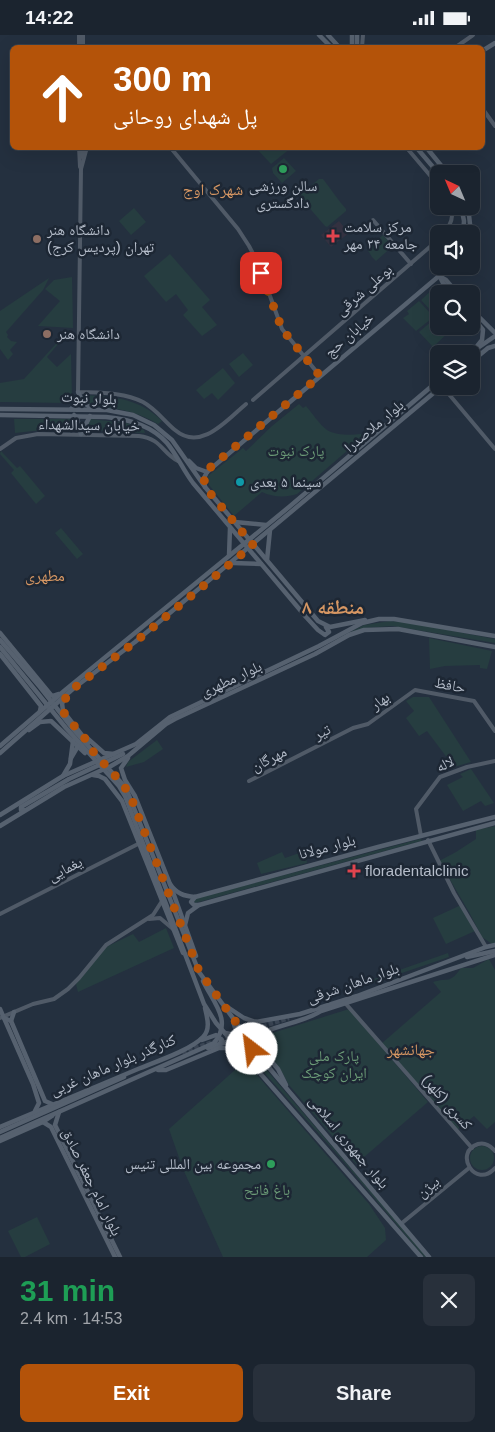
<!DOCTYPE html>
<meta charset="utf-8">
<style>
:root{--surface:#1b242f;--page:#28303b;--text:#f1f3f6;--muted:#a0a4aa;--line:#39414b;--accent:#b45309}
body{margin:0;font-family:Helvetica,"Noto Naskh Arabic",sans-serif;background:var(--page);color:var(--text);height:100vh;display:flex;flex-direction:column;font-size:19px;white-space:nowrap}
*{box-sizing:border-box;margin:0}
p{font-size:16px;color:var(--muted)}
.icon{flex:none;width:28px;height:28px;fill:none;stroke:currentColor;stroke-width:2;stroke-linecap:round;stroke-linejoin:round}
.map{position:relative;height:1222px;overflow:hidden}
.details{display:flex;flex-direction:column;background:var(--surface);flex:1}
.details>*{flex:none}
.guide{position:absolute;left:10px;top:10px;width:475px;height:105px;border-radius:8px;box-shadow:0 5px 20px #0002,0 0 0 1px var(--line);background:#b45309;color:#fff;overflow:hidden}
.needle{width:32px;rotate:316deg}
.controls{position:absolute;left:430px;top:130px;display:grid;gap:10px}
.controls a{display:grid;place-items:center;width:50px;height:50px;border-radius:8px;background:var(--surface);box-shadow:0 5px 20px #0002,0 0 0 1px var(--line);font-size:25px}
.pin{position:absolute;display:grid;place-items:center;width:42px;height:42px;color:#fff;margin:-21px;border-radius:10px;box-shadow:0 2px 8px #0006}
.me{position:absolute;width:55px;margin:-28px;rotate:330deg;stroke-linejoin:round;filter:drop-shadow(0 0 4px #0008)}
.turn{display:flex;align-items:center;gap:18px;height:105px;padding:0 20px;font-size:22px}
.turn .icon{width:65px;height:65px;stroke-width:2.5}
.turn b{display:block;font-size:35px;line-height:42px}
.round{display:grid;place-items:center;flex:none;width:52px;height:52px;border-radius:8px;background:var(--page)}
.headline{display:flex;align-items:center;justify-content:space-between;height:85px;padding:0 20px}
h1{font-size:30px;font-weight:600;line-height:38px;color:#1e9e55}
.cta{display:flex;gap:10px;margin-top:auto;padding:10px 20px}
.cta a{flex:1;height:58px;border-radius:8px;background:var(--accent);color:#fff;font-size:20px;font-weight:600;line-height:58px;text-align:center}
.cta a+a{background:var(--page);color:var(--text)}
.status{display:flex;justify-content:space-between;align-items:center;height:35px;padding:0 25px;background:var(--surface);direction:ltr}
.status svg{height:14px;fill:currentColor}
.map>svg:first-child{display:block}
.medical{fill:#333140}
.green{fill:#263d40}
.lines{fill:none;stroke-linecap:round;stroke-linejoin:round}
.major-tunnel{stroke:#3a4554;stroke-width:4.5;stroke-dasharray:4.5 2;stroke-linecap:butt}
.minor{stroke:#505a67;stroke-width:4}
.major{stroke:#56616f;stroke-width:4.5}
.route{stroke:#b45309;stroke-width:9;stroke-dasharray:0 16.2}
.leisure-dot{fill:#2e9e5b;stroke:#1d2734;stroke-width:2}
.health-dot{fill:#e0444e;stroke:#1d2734;stroke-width:2}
.education-dot{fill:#8d6e63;stroke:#1d2734;stroke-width:2}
.culture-dot{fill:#0f9aa8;stroke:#1d2734;stroke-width:2}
.labels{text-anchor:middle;stroke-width:5;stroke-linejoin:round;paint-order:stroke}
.poi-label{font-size:15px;fill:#b5bdca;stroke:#1d2734;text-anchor:start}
.street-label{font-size:15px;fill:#b5bdca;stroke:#1d2734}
.park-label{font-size:15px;fill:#6b9b77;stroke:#1d2734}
.neighbourhood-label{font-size:16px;fill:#d79763;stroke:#1d2734}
.district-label{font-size:20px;font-weight:bold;fill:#d79763;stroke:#1d2734}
</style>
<div class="status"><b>14:22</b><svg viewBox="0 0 49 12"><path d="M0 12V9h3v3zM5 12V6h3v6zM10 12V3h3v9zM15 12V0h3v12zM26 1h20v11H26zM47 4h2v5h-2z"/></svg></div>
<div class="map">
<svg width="495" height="1222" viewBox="0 0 495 1222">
<rect width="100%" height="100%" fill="#24303f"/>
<!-- medical -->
<path class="medical" d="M339,186L349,198L331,212L321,200Z"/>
<!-- green -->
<g class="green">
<path d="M256,113H291L271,129Z"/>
<path d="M284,123L296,136L282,148L273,138L272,133Z"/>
<path d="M319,144H323C331,154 337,164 346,174V176L327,192L325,191L300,162L301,159Z"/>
<path d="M134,173L146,187L131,200L119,186Z"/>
<path d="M383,200L393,211L376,226L372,222L367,214Z"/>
<path d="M170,219L210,265L202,272L217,290L202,301L183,280L188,275L176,259L166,267L144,241Z"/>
<path d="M72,242L73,293L38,291L60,266L45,254L54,245Z"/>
<path d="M49,243L43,255L6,297L8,300L7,302L11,306L17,307L10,315L13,319L8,325L0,314V276Z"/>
<path d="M436,251L442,252L448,259H439L438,278H433L421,265Z"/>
<path d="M419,266L431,279V284L416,296L403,283L409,279L407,276Z"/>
<path d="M432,286H437L439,291H442L448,298L433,312L419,297Z"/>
<path d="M64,300L65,301L47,322L57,332L71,319L72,365L68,368L0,367V348L24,344Z"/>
<path d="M243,318L253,330L239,342L229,329Z"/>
<path d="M223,333L235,348L218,365L212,358L204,364L196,355Z"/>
<path d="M86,358L87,360C116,362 140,364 162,386L158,389C136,376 114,372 89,371L83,363V359Z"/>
<path d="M299,369L303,373L306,371C312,378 319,389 327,395C337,401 358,401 369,397L297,459C286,463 272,462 262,457L234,481L209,450L208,441L243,413L246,416L272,391Z"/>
<path d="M14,384H75L76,394L33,396L15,398Z"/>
<path d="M90,384L127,388L144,395L145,398L85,395Z"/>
<path d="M1,416L17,433L20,431L45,461L36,469L11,438L14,435L0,419Z"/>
<path d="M61,493L83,519L77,524L55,498Z"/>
<path d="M390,586L411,588L495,604V608L393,591L365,593L333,606L364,590Z"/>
<path d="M429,603L492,616L487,634L480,633V630L445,631L430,634Z"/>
<path d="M413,662H429L471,727L454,732L427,696L419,701L406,683L414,676L406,666Z"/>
<path d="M157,705L163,714L144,727L126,732L128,727Z"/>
<path d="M471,734L494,768L485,771L481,766L463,776L447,750L463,742L460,739Z"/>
<path d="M495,791V908L492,909L482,902L469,877L439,826L456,817L476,804V795Z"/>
<path d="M420,804L422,805L421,806L199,867L195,868L193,866L194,864L201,862Z"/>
<path d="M305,816L307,828L261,839L257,828L282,817L285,823Z"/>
<path d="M461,870L475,896L446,909L433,883Z"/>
<path d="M166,893L174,913L78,957L76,949L104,913L133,899L139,907Z"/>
<path d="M448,918L449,922L346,957L345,954Z"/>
<path d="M489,924L495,935V1087L487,1094L474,1081L457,1095L381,1009L441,957L433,947C448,942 449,950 461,933H473Z"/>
<path d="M349,974L428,1067L356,1129L289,1050L281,1036L258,1008L266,1000Z"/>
<path d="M245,1011H246L427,1222H424L337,1119L243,1014Z"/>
<path d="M245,1026L369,1169L385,1193L386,1205L367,1222H223L183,1134L169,1094Z"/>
<circle cx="482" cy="1123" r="12"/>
<path d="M37,1182L50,1209L25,1222H21L8,1196Z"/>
</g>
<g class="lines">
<!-- major-tunnel -->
<path class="major-tunnel" d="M182,1017L289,983"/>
<!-- minor -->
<g class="minor">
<path d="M79,12V0"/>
<path d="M83,12V0"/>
<path d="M362,12L363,0"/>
<path d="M456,12L473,0"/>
<path d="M482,73L495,91"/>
<path d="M79,112L80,132"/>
<path d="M87,112L81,134L78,357C100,358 123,357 143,367C156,374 164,386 175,395C201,417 227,385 246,369"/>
<path d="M170,112L238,194L249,211L258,228L282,294L320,341"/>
<path d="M406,112L439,151"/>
<path d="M82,122L83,112"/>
<path d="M373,185L411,229"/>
<path d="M444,199C451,190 454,182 452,171"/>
<path d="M442,351L495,414"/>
<path d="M253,365L439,204"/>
<path d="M0,414L16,403L38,399L139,401C162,404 161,417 178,426"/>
<path d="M249,746L353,693L368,689L415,655L474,666L495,696"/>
<path d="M421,801L416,774L440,742L467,732L495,726"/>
<path d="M428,805L454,858L486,912"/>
<path d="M0,879L140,808"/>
<path d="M149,884L160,883L173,894"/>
<path d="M346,969L472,1113"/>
<path d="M0,983L33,969L54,964L68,954L79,943L106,910L153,880L162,866"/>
<path d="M495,1116C490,1110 485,1107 478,1109C453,1117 475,1155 495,1133"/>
<path d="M402,1188L469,1133"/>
</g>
<!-- major -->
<g class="major">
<path d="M319,0L331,12"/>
<path d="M328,0L339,12"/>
<path d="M352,12V0"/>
<path d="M357,12V0"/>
<path d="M482,16L495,8"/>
<path d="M416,112L439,139"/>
<path d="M426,112L448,139"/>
<path d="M461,171L464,186L463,199"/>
<path d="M468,171L470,189V199"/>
<path d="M442,239L453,231"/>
<path d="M439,241L446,245L458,259"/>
<path d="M440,242L443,248L453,259"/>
<path d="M471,274L495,298"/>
<path d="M471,280L483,295L482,305L474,315"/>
<path d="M469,319L495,301"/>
<path d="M471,327L488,313L495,311"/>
<path d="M78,357L83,367L91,373"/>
<path d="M0,374L107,375L133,380L154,390L172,405L205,452L318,586L330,592L365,585"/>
<path d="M71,374L77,369L79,361"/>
<path d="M0,380L106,382C128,384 152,391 167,408C177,420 183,435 193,448L306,582L318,595L325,600L329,597L326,592"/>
<path d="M74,380L77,383L81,399"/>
<path d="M81,399L90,381"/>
<path d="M189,426L196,433L207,437"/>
<path d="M207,437L439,241L447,231"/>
<path d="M205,452L204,443L207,437"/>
<path d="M235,487L266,490"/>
<path d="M229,521L230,493"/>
<path d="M267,525L270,495"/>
<path d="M233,528L261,529"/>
<path d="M0,598L51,660L53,661L59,659"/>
<path d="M0,605L40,652L73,694L126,753L199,937L238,990L249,1009L429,1222"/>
<path d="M0,612L66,693L119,751L125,761L204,969L216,988L421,1222"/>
<path d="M0,619L41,671L40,676"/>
<path d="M67,662L62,668L63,676L88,708"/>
<path d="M29,695L40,687L51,686L85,718"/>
<path d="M87,703L104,718L114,719"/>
<path d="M0,711L64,656L289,472L439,345"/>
<path d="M0,718L74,653L135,607L442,351"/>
<path d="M71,723L78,711"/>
<path d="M128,723L121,733L125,745L135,761L170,849L196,921"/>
<path d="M93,740L99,741L105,744L122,766L183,918"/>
<path d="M63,741L70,729L73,706"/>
<path d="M24,775H21V772L69,744L123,719"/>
<path d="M0,780L63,741L136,709L170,682L319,611L362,588L379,584H394L495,601"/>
<path d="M0,791L64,752L111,731L128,721L166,689L175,684L315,619L349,600L364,595L398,594L495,612"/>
<path d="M170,849C177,859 184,861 195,862L378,812L495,782"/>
<path d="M195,862L191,867L194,870H199"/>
<path d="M185,890L188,878L199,870L495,788"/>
<path d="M467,922L495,916"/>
<path d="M226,971L244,983L256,987L300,979L357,961L486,912L495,910"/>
<path d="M0,974L33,1049L39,1068L35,1076"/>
<path d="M4,983L11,986L45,1066L52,1069"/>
<path d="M11,986L14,977"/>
<path d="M225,998L231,999L236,996L233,986"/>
<path d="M253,1000L250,998L249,993L256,987"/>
<path d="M202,1005L216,1000L222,1005L219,1010"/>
<path d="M255,1007L278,1034L286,1050"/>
<path d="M208,1013L260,996"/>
<path d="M252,1013L254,1004C264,992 304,988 321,976L495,920"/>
<path d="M158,1035H166L219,1013H233L242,1018"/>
<path d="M59,1077L55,1090L120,1222"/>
<path d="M43,1087L51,1092L115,1222"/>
<path d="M0,1092C46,1073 92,1053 138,1034C155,1027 191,1015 203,1002C211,994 207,982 205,973"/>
<path d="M0,1097L124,1042"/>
<path d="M0,1103L214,1008C233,986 213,967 203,946"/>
<path d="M0,1106L43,1087L52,1081"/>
</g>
</g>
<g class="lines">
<!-- route -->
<path class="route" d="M252,1014L238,990L199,936L130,760L122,748L94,718L88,707L65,680L62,672L65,664L74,653L135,607L253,510L205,452L204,443L206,436L320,341L282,294L261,238"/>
</g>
<!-- markers -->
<g class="leisure-dot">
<circle cx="283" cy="134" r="5"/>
<circle cx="271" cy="1129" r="5"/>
</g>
<g class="health-dot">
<path d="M330.5 193.5h5v5h5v5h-5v5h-5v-5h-5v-5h5z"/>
<path d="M351.5 828.5h5v5h5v5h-5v5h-5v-5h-5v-5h5z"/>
</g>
<g class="education-dot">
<circle cx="37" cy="204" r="5"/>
<circle cx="47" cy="299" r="5"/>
</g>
<circle class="culture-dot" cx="240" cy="447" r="5"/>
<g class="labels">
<!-- poi labels -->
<g class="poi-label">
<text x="283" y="156" text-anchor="middle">سالن ورزشی<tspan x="283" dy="17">دادگستری</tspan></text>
<text x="344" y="197">مرکز سلامت<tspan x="344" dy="17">جامعه ۲۴ مهر</tspan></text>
<text x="47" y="200">دانشگاه هنر<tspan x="47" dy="17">تهران (پردیس کرج)</tspan></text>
<text x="57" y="304">دانشگاه هنر</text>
<text x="250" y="452">سینما ۵ بعدی</text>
<text x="365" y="841">floradentalclinic</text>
<text x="261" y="1134" text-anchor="end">مجموعه بین المللی تنیس</text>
</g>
<!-- street labels -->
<g class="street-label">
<text transform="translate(364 255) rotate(-41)" y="5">بوعلی شرقی</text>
<text transform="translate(349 300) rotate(-41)" y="5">خیابان حج</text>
<text transform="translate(89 363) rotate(3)" y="5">بلوار نبوت</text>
<text transform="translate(89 390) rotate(1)" y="5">خیابان سیدالشهداء</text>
<text transform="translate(374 391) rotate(-40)" y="5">بلوار ملاصدرا</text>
<text transform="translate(231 644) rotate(-25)" y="5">بلوار مطهری</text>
<text transform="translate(450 650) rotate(11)" y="5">حافظ</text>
<text transform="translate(380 666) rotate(-36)" y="5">بهار</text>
<text transform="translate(322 697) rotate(-28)" y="5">تیر</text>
<text transform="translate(269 724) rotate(-27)" y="5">مهرگان</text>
<text transform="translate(445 729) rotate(-25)" y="5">لاله</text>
<text transform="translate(327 812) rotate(-15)" y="5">بلوار مولانا</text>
<text transform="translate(65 834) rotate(-27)" y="5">یغمایی</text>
<text transform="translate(353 948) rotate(-19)" y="5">بلوار ماهان شرقی</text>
<text transform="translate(113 1030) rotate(-23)" y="5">کنارگذر بلوار ماهان غربی</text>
<text transform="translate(447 1067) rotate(49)" y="5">کسری (کلهر)</text>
<text transform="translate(349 1107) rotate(50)" y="5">بلوار جمهوری اسلامی</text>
<text transform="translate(92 1147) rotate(64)" y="5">بلوار امام جعفر صادق</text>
<text transform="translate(428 1152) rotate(-39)" y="5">بیژن</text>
</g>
<!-- park labels -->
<g class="park-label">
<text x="296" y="421">پارک نبوت</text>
<text x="334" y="1026">پارک ملی<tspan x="334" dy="17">ایران کوچک</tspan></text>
<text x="267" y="1160">باغ فاتح</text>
</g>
<!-- neighbourhood labels -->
<g class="neighbourhood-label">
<text x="213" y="160">شهرک اوج</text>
<text x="45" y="546">مطهری</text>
<text x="411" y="1020">جهانشهر</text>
</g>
<!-- district labels -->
<g class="district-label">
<text x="333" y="579">منطقه ۸</text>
</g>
</g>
</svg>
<div class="controls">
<a><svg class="needle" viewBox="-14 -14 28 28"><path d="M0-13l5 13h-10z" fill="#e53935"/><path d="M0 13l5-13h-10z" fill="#a0a4aa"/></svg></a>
<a><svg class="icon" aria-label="sound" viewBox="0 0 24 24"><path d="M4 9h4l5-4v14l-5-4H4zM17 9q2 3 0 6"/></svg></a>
<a><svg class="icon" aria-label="search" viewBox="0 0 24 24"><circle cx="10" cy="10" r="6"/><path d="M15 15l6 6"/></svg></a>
<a><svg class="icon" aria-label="layers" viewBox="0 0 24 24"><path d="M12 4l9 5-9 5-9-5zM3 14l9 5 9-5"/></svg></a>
</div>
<div class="pin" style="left:261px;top:238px;background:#d93025"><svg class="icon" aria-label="arrive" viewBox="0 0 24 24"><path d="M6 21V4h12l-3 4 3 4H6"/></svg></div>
<svg class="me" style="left:252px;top:1014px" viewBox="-20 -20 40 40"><circle r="19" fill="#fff"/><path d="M0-13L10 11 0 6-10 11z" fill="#b45309"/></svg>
<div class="guide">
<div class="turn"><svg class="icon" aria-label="ahead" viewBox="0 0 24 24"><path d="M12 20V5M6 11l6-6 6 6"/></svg><div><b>300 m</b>پل شهدای روحانی</div></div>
</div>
</div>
<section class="details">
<div class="headline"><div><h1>31 min</h1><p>2.4 km · 14:53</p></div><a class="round"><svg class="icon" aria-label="close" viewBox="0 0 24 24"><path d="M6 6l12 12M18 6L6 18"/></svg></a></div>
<div class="cta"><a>Exit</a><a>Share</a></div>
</section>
